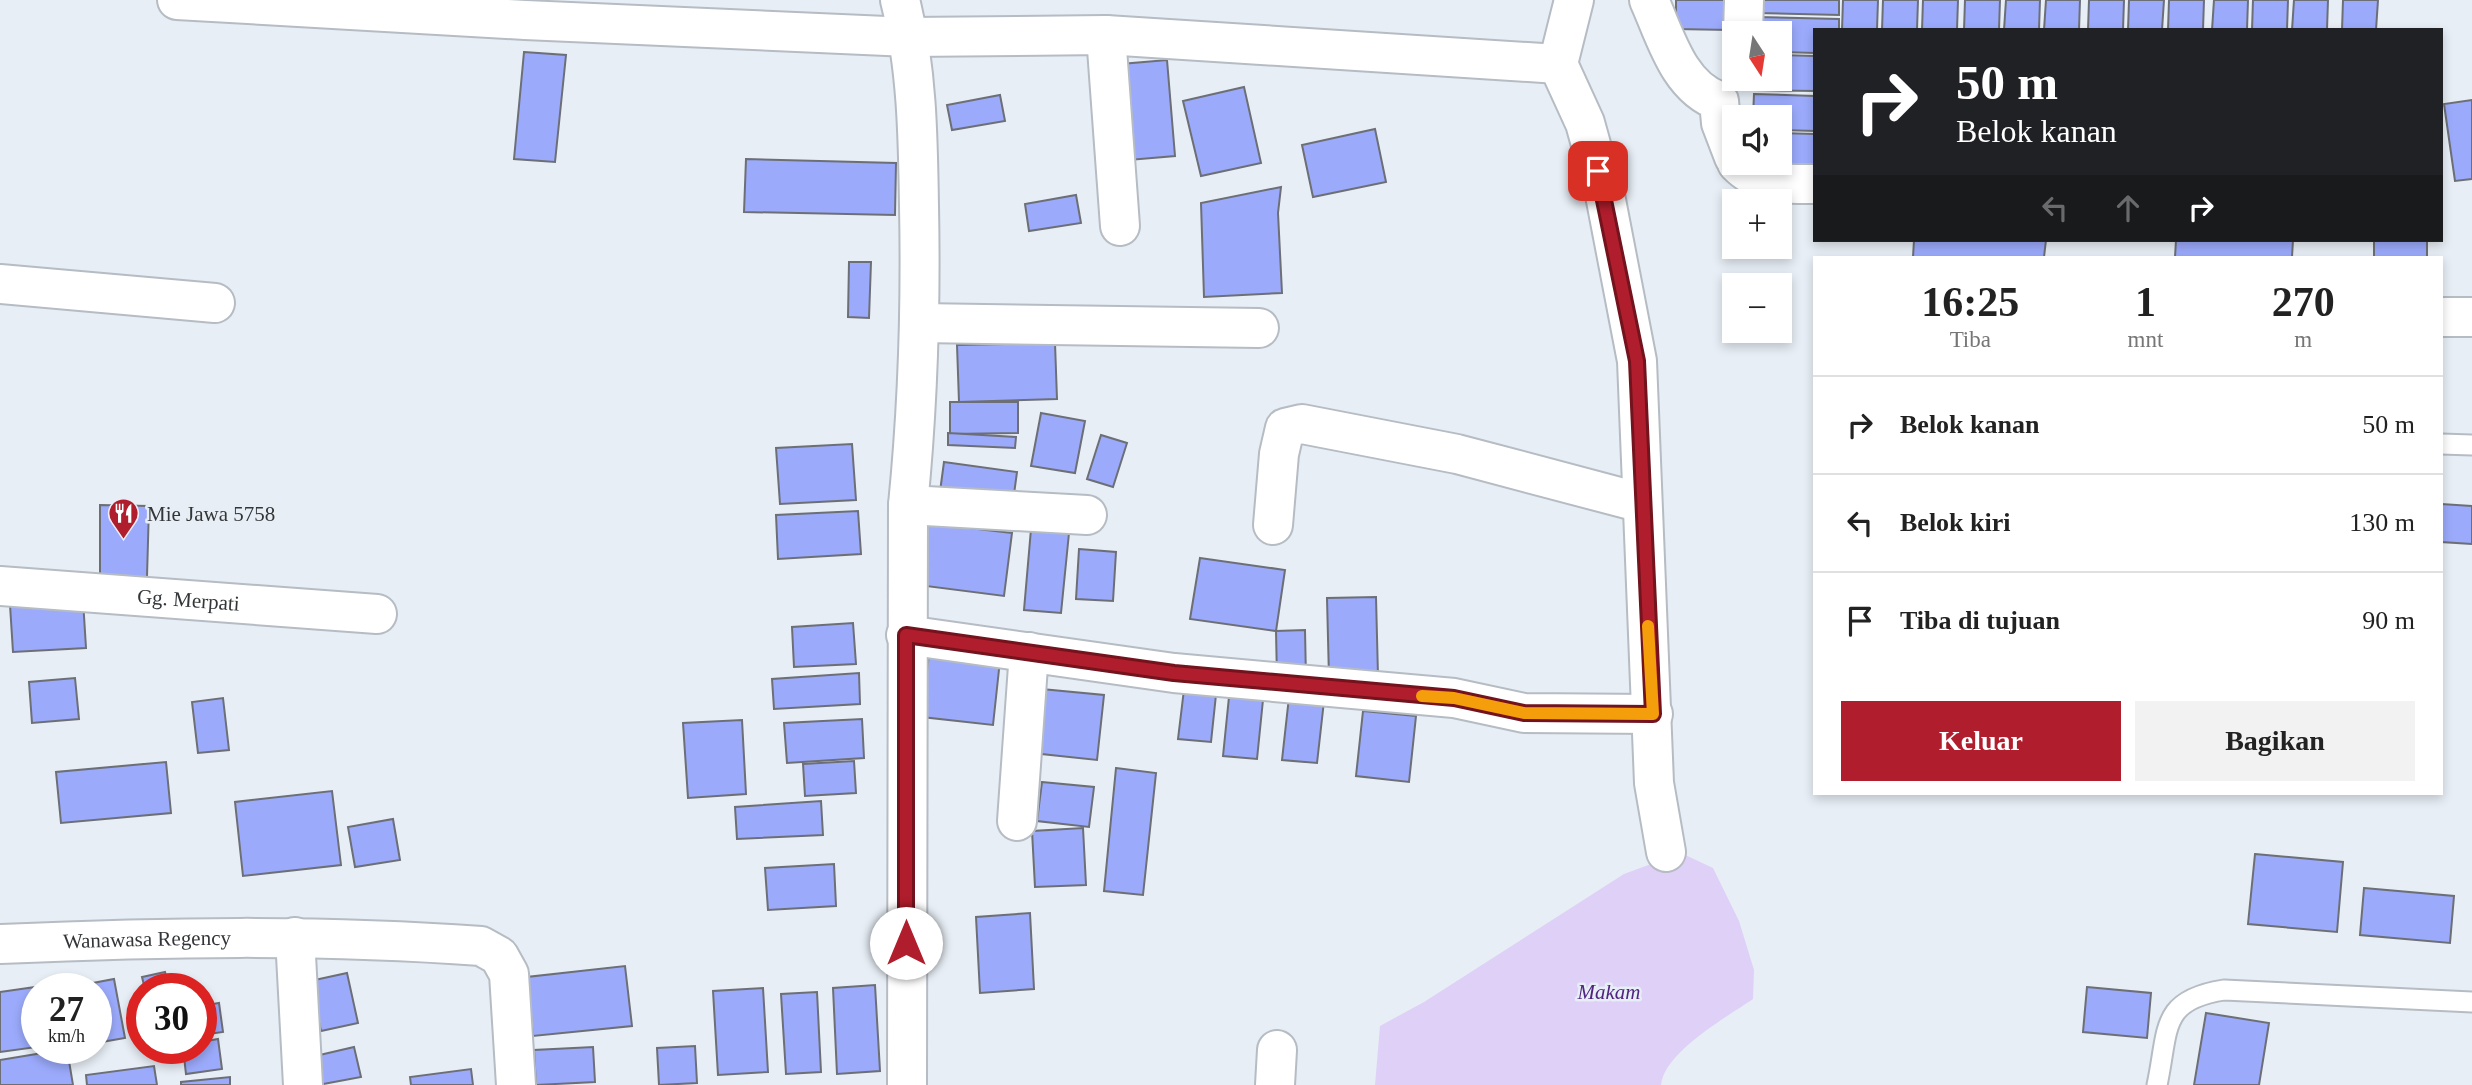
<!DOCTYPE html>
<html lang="id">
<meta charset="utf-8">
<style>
:root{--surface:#fff;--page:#f2f2f2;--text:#222;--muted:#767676;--line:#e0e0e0;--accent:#b01d2c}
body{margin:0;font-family:"Times New Roman",serif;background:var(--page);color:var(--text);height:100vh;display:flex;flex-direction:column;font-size:26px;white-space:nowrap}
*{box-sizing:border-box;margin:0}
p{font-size:23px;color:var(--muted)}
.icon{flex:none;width:38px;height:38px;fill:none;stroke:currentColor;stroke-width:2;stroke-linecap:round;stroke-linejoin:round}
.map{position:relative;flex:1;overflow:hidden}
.sheet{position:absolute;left:1813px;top:256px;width:630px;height:539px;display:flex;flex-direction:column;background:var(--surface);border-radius:0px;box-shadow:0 4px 10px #0003}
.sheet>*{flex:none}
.banner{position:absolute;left:1813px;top:28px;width:630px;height:214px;border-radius:0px;box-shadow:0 4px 10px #0003;background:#202124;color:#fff;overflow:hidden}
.needle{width:46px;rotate:168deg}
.buttons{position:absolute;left:1722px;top:21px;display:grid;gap:14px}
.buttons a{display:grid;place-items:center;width:70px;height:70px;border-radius:0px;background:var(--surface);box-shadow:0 4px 10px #0003;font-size:35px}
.speed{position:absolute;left:21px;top:973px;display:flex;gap:14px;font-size:35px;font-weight:700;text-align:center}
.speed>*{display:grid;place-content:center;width:91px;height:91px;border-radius:50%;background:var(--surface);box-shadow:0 4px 10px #0003;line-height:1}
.speed small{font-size:18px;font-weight:400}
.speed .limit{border:10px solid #d22;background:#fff;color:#111}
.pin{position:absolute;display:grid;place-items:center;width:60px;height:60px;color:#fff;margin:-30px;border-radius:14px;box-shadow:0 4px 10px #0006}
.me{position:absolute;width:77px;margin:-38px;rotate:0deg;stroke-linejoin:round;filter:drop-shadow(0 0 5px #0008)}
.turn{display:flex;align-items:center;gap:24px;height:147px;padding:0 28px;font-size:32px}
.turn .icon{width:91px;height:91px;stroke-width:2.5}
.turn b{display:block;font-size:49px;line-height:60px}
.lanes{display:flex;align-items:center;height:66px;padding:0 28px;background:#0003;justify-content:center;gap:35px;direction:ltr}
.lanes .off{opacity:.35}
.eta{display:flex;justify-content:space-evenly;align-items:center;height:119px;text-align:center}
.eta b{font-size:42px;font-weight:800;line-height:49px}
.primary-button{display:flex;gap:14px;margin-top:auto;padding:14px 28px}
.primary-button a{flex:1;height:80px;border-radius:0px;background:var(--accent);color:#fff;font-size:28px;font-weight:800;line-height:80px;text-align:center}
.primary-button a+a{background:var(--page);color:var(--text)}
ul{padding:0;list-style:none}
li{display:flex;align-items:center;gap:21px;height:98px;padding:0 28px;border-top:2px solid var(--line)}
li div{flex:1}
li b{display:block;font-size:26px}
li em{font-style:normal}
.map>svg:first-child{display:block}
.green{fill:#ded0f7}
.building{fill:#9baafb;stroke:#6d6f76;stroke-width:2}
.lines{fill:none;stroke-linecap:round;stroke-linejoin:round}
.lane-casing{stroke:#b6bcc3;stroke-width:23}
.street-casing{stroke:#b6bcc3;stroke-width:42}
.lane{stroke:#fff;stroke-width:19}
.street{stroke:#fff;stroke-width:38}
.route-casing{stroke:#72131d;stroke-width:18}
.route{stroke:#b01d2c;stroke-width:12}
.slow{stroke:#f59e0b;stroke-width:12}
.labels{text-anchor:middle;stroke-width:5;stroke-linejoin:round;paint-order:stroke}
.poi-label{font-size:21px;fill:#333638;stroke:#e7eef5;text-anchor:start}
.street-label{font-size:21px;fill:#333638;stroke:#e7eef5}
.park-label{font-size:21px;font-style:italic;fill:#512480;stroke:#e7eef5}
</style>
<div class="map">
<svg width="2472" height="1085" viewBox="0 0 2472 1085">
<rect width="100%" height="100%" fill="#e7eef5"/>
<!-- green -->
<path class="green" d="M1681,853L1713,868L1739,921L1754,970L1753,999C1727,1017 1664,1052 1661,1085H1375L1380,1026L1424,1002L1624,874Z"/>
<!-- building -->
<g class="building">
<path d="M1676,0H1731L1730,30L1676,29Z"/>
<path d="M1757,0H1839V15L1757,13Z"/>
<path d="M1843,0H1878L1877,30H1842Z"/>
<path d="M1883,0H1918L1917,30H1882Z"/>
<path d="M1923,0H1958L1957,30H1922Z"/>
<path d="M1965,0H2000L1999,30H1964Z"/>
<path d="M2006,0H2040L2039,30H2004Z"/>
<path d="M2046,0H2080L2079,30H2044Z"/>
<path d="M2089,0H2124L2123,30H2088Z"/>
<path d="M2129,0H2164L2162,30H2128Z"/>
<path d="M2169,0H2204L2203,30H2168Z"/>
<path d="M2214,0H2248L2247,30H2212Z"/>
<path d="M2253,0H2288L2287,30H2252Z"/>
<path d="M2294,0H2328L2327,30H2292Z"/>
<path d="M2343,0H2378L2376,30H2342Z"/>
<path d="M1757,17L1839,19V30H1815V53L1780,52V33H1757Z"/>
<path d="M524,52L566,55L555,162L514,159Z"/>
<path d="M1780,55L1815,56V91L1754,90V79H1780Z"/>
<path d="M1167,60L1175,156L1129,160L1121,64Z"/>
<path d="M1244,87L1261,163L1201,176L1183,101Z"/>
<path d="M1754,94L1815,96V131L1780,130V117H1753Z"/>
<path d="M1000,95L1005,121L952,130L947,105Z"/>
<path d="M2472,100V179L2455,181L2444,104Z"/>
<path d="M1375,129L1386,182L1313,197L1302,145Z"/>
<path d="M1780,133L1815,134V169L1752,163H1780Z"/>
<path d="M746,159L896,163L895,215L744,212Z"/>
<path d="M1281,187L1278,213L1282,293L1204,297L1201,203Z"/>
<path d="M1076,195L1081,223L1029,231L1025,204Z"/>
<path d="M1914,240H2046L2044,257H1913Z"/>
<path d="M2176,240H2293L2292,257H2175Z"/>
<rect x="2374" y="240" width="53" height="17"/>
<path d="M849,262H871L869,318L848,317Z"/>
<path d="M1055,343L1057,399L959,402L957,345Z"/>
<path d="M950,402H1018V433L950,434Z"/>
<path d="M1041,413L1085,421L1075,473L1031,466Z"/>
<path d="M948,433L1016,437L1015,448L948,445Z"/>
<path d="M1101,435L1127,443L1113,487L1087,479Z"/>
<path d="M852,444L856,500L780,504L776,448Z"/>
<path d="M944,462L1017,472L1012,509L939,499Z"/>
<path d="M2441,504L2472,506V544L2441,542Z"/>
<path d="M100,505L149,506L147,577H100Z"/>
<path d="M858,511L861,554L778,559L776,515Z"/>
<path d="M926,523L1012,533L1004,596L918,585Z"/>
<path d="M1031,529L1069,533L1061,613L1024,610Z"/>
<path d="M1079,549L1116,552L1113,601L1076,599Z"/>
<path d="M1200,558L1285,570L1276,631L1190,619Z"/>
<path d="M1376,597L1378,676L1329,678L1327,598Z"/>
<path d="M83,600L86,648L13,652L10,605Z"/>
<path d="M853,623L856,664L794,667L792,627Z"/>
<path d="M1305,630L1306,679H1277L1276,631Z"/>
<path d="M930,644L1001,651L993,725L922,717Z"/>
<path d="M859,673L860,704L774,709L772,679Z"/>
<path d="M75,678L79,719L32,723L29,682Z"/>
<path d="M1185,681L1217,685L1211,742L1178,739Z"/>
<path d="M1230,687L1264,690L1257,759L1223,756Z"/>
<path d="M1031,688L1104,695L1097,760L1023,752Z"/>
<path d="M1289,697L1324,701L1317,763L1282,760Z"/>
<path d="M223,698L229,750L198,753L192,702Z"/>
<path d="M1363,711L1416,716L1409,782L1356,776Z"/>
<path d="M862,719L864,758L787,763L784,723Z"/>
<path d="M742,720L746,794L688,798L683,723Z"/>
<path d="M854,761L856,793L805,796L803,764Z"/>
<path d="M166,762L171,813L61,823L56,772Z"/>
<path d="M1116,768L1156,773L1143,895L1104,891Z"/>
<path d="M1042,782L1094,787L1089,827L1037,821Z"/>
<path d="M332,791L341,865L243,876L235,802Z"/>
<path d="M821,801L823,835L737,839L735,807Z"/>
<path d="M393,819L400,860L355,867L348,827Z"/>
<path d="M1083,828L1086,885L1035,887L1032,831Z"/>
<path d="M2255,854L2343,862L2337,932L2248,924Z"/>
<path d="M834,864L836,906L768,910L765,868Z"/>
<path d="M2364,888L2454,896L2450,943L2360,935Z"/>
<path d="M1030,913L1034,989L980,993L976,917Z"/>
<path d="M625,966L632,1026L533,1036L527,977Z"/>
<path d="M165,972L169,989H145L142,977Z"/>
<path d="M347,973L358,1023L321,1031L310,981Z"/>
<path d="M114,979L125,1038L96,1043V989H61Z"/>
<path d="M875,985L880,1071L837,1074L833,988Z"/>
<path d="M42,986L37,989V1047L0,1052V992Z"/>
<path d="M2087,987L2151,993L2147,1038L2083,1032Z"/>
<path d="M763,988L768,1072L718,1075L713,991Z"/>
<path d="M817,992L821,1072L786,1074L781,994Z"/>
<path d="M219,1003L223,1032L201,1035V1006Z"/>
<path d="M2206,1013L2269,1023L2259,1085H2194Z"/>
<path d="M218,1039L222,1069L186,1074L183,1048H201V1042Z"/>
<path d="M695,1046L697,1083L659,1085L657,1048Z"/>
<path d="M354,1047L361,1077L318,1085L311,1057Z"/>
<path d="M593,1047L595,1082L536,1085L534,1050Z"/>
<path d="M67,1049L73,1085H0V1060Z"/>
<path d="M154,1066L157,1085H87L86,1075Z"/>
<path d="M471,1069L473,1085H411L410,1077Z"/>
<path d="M230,1077V1085H181V1082Z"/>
</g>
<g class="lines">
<defs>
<g id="lane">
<path d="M2441,444L2472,445"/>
<path d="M2157,1085C2169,1030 2159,1000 2224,990L2472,1002"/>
</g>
<g id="street">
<path d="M177,0L525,20L909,37L1106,35L1558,64"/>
<path d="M900,0C917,67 918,137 919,206C921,306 918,405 908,505L907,1085"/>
<path d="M1649,0C1665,35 1678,87 1719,101L1721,123L1734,157"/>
<path d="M1743,33L1744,0"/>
<path d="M1106,35L1120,226"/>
<path d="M1558,64L1585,123L1605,195L1637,361L1654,783L1666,852"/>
<path d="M1558,64L1574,0"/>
<path d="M1737,163C1759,186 1785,184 1815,184"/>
<path d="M0,284L215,303"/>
<path d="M2441,317H2472"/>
<path d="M919,323L1259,328"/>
<path d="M908,505L1087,515"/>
<path d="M1273,525L1279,454L1285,428L1302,424L1457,454L1642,503"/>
<path id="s1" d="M0,586L377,614"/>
<path d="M906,635L1174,673L1454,698L1524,713L1653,714"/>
<path d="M1017,821L1029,652"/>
<path d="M295,937L303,1085"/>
<path id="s2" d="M0,944C160,937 321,934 481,946L499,956L509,974L516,1085"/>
<path d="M1275,1085L1277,1050"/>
</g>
</defs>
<!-- lane casing -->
<use href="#lane" class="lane-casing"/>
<!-- street casing -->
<use href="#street" class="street-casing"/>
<!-- lane -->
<use href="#lane" class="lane"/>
<!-- street -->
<use href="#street" class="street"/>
</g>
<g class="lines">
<defs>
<path id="route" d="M906,943V635L1174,673L1454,698L1524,713L1653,714L1637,361L1598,171"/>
</defs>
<!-- route casing -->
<use href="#route" class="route-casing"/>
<!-- route -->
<use href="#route" class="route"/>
<!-- slow -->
<path class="slow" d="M1422,696L1454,698L1524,713L1653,714L1648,626"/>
</g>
<!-- icons -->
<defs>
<symbol id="restaurant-pin" viewBox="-11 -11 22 30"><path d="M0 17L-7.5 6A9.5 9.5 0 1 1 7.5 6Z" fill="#b01d2c" stroke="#e7eef5"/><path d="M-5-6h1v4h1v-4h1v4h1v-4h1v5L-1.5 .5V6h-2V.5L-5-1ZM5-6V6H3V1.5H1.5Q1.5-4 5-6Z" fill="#fff"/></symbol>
</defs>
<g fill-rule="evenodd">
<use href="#restaurant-pin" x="106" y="496" width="35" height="47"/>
</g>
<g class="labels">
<!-- poi labels -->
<g class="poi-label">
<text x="147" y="521">Mie Jawa 5758</text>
</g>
<!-- street labels -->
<g class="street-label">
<text dy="7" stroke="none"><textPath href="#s1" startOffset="189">Gg. Merpati</textPath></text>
<text dy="7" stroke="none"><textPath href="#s2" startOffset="147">Wanawasa Regency</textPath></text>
</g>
<!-- park labels -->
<g class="park-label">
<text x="1609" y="999">Makam</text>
</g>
</g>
</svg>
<div class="buttons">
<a><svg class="needle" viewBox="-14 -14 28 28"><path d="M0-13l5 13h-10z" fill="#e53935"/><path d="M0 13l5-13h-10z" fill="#767676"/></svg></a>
<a><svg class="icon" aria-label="sound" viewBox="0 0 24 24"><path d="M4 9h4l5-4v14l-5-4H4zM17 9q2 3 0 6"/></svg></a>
<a>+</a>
<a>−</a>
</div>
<div class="speed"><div>27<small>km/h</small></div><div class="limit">30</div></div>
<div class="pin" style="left:1598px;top:171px;background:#d93025"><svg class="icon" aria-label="arrive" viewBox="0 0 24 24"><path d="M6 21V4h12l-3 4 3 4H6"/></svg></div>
<svg class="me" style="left:906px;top:943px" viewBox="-20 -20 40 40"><circle r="19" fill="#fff"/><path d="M0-13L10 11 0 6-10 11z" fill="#b01d2c"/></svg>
<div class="banner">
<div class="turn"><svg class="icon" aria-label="right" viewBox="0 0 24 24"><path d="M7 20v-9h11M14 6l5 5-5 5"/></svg><div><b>50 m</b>Belok kanan</div></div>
<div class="lanes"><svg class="icon off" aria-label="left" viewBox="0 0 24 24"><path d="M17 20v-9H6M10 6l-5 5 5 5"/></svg><svg class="icon off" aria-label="ahead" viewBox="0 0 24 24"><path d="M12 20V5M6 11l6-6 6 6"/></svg><svg class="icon" aria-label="right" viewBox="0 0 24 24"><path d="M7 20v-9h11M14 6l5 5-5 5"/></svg></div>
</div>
<section class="sheet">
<div class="eta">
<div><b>16:25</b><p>Tiba</p></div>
<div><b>1</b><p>mnt</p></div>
<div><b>270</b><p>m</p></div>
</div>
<ul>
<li><svg class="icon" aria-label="right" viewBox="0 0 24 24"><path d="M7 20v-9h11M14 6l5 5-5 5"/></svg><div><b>Belok kanan</b></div><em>50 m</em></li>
<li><svg class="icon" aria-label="left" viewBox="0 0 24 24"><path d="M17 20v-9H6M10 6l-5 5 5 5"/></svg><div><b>Belok kiri</b></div><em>130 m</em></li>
<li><svg class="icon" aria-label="arrive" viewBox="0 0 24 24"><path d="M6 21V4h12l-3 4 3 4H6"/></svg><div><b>Tiba di tujuan</b></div><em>90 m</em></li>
</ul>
<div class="primary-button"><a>Keluar</a><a>Bagikan</a></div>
</section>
</div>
